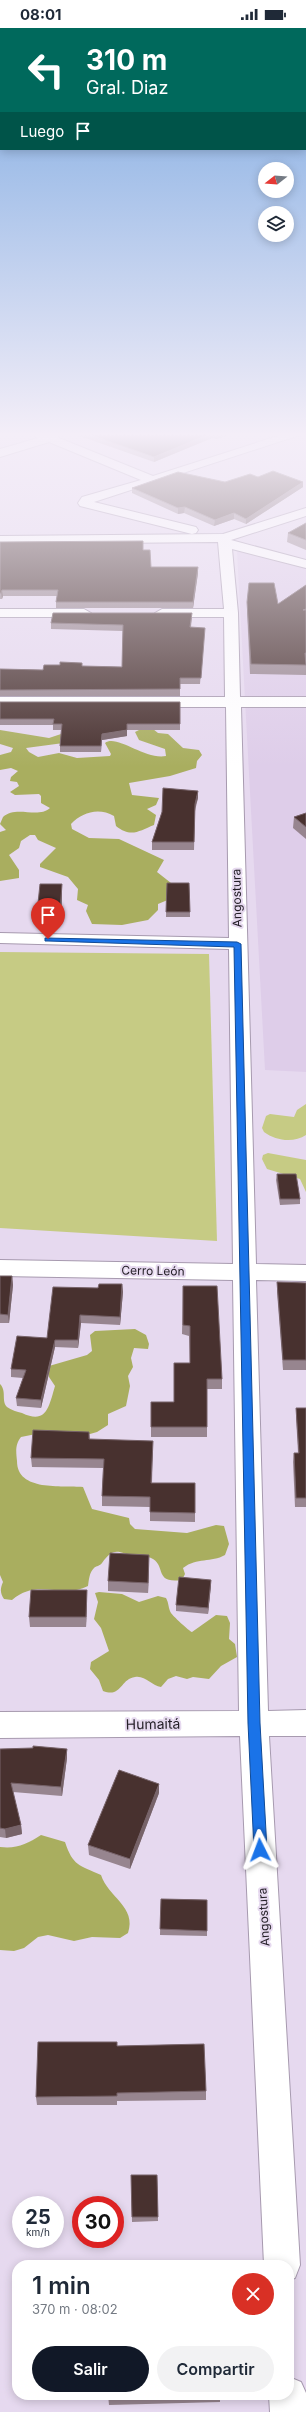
<!DOCTYPE html>
<html lang="es">
<meta charset="utf-8">
<style>
:root{--surface:#fff;--page:#f2f2f3;--text:#1f2937;--muted:#747a83;--accent:#111827}
body{margin:0;font-family:Inter,sans-serif;background:var(--page);color:var(--text);height:100vh;display:flex;flex-direction:column;font-size:15px;white-space:nowrap}
*{box-sizing:border-box;margin:0}
p{font-size:13px;color:var(--muted)}
.icon{flex:none;width:22px;height:22px;fill:none;stroke:currentColor;stroke-width:2;stroke-linecap:round;stroke-linejoin:round}
.map{position:relative;flex:1;overflow:hidden}
.panel{position:absolute;left:12px;top:2232px;width:282px;height:140px;display:flex;flex-direction:column;background:var(--surface);border-radius:16px;box-shadow:0 2px 10px #0003}
.panel>*{flex:none}
.guide{position:absolute;left:0px;top:0px;width:306px;height:122px;box-shadow:0 2px 10px #0003;background:#00695c;color:#fff;overflow:hidden}
.needle{width:26px;rotate:253deg}
.tools{position:absolute;left:258px;top:134px;display:grid;gap:8px}
.tools a{display:grid;place-items:center;width:36px;height:36px;border-radius:50%;background:var(--surface);box-shadow:0 2px 10px #0003;font-size:20px}
.speed{position:absolute;left:12px;top:2168px;display:flex;gap:8px;font-size:20px;font-weight:700;text-align:center}
.speed>*{display:grid;place-content:center;width:52px;height:52px;border-radius:50%;background:var(--surface);box-shadow:0 2px 10px #0003;line-height:1}
.speed small{font-size:10px;font-weight:400}
.speed .limit{border:6px solid #d22;background:#fff;color:#111}
.pin{position:absolute;display:grid;place-items:center;width:34px;height:34px;color:#fff;margin:-41px -17px;border-radius:50% 50% 50% 0;rotate:-45deg;box-shadow:0 0 4px #0007}
.pin .icon{rotate:45deg}
.me{position:absolute;width:44px;margin:-22px;rotate:357deg;stroke-linejoin:round;filter:drop-shadow(0 0 3px #0008)}
.turn{display:flex;align-items:center;gap:14px;height:84px;padding:0 20px;font-size:18px}
.turn .icon{width:52px;height:52px;stroke-width:2.5}
.turn b{display:block;font-size:28px;line-height:34px}
.then{display:flex;align-items:center;height:38px;padding:0 20px;background:#0003;gap:8px;font-size:15px}
.round{display:grid;place-items:center;flex:none;width:42px;height:42px;border-radius:21px;background:var(--page)}
.summary{display:flex;align-items:center;justify-content:space-between;height:68px;padding:0 20px}
h1{font-size:24px;font-weight:600;line-height:30px}
.cta{display:flex;gap:8px;margin-top:auto;padding:8px 20px}
.cta a{flex:1;height:46px;border-radius:24px;background:var(--accent);color:#fff;font-size:16px;font-weight:600;line-height:46px;text-align:center}
.cta a+a{background:var(--page);color:var(--text)}
.status{display:flex;justify-content:space-between;align-items:center;height:28px;padding:0 20px;background:var(--surface);direction:ltr}
.status svg{height:11px;fill:currentColor}
.map>svg:first-child{display:block}
.built{fill:#decde9}
.green{fill:#c6cb84}
.forest{fill:#a9ae5f}
.lines{fill:none;stroke-linecap:round;stroke-linejoin:round}
.minor-casing{stroke:#a79aaf;stroke-width:2}
.minor{fill:#fff;fill-rule:evenodd}
.wall{fill:#97858f}
.shaded-wall{fill:#776369}
.building{fill:#48312f;stroke:#776369}
.route{fill:#1a73e8;stroke:#114b97}
.labels{text-anchor:middle;stroke-width:4;stroke-linejoin:round;paint-order:stroke}
.street-label{font-size:12px;fill:#262129;stroke:#e6d9ef}
.near-street-label{font-size:14px;fill:#262129;stroke:#e6d9ef}
</style>
<div class="status"><b>08:01</b><svg viewBox="0 0 49 12"><path d="M0 12V9h3v3zM5 12V6h3v6zM10 12V3h3v9zM15 12V0h3v12zM26 1h20v11H26zM47 4h2v5h-2z"/></svg></div>
<div class="map">
<svg width="306" height="2384" viewBox="0 0 306 2384">
<rect width="100%" height="100%" fill="#e6d9ef"/>
<!-- built -->
<path class="built" d="M237,523L306,540V1044L265,1042Z"/>
<!-- green -->
<g class="green">
<path d="M0,924L209,926L217,1213L0,1200Z"/>
<path d="M306,1076V1107C294,1115 276,1113 264,1104L262,1100L266,1088L270,1086L294,1089L297,1082Z"/>
<path d="M268,1125L306,1132V1164L300,1151L267,1141L262,1131L263,1127Z"/>
</g>
<!-- forest -->
<g class="forest">
<path d="M141,701H153L158,705L168,706L183,720L199,722L202,727L197,733L196,740L170,748L129,755L132,767L159,770L156,777L147,781L156,787L154,797C139,803 131,810 116,798L114,788C99,779 82,784 71,796L72,801L89,810L119,811L164,832L157,844L171,855L170,871L158,876V882L148,892L122,897L92,896L86,883L88,877L77,872L78,861L68,849L40,839V836L56,820L38,812L35,807H30L21,813L19,820L9,827L19,842V850L0,853V804L6,802L0,796L3,789C16,777 38,791 50,780L41,775V768L39,766L15,767L10,764L19,758L17,754L10,753L11,749L18,743L11,740L0,742V727L11,724L13,720L0,716V702L49,710L67,704L71,714L26,720L29,724L38,729L59,725L77,730L110,728L111,726L105,715C117,706 144,732 166,728L165,721L139,712L135,704Z"/>
<path d="M135,1301L146,1307L149,1316L148,1321L134,1320L131,1330L133,1339L128,1348L130,1358L126,1378L108,1386V1397L97,1404L90,1406H36L21,1409C15,1417 16,1423 17,1433C17,1464 62,1457 83,1459L92,1481L129,1490L130,1496L135,1501L187,1505L216,1497L224,1498L229,1516L225,1527C211,1535 197,1529 183,1540L185,1546L182,1552C153,1556 167,1537 151,1530C147,1528 140,1530 136,1529C118,1524 114,1518 102,1535C100,1538 96,1538 94,1540C89,1545 89,1552 88,1558C62,1572 38,1549 12,1572L4,1571C0,1565 0,1561 3,1554L0,1547V1356C7,1363 1,1373 7,1379C11,1382 17,1384 22,1385C47,1397 49,1378 55,1358L49,1349V1338L87,1327L92,1323L90,1307L95,1303Z"/>
<path d="M99,1564L122,1566L139,1574L158,1568L166,1570C169,1575 168,1580 171,1585C172,1587 189,1603 192,1604L216,1587L227,1588L230,1595L229,1611L235,1616L237,1629L221,1638L209,1651L193,1649L187,1651L176,1648L168,1651L161,1659C152,1658 145,1647 135,1649C120,1651 122,1670 103,1663L99,1652L90,1641L91,1634L109,1623L101,1600L94,1591L98,1574L95,1565Z"/>
<path d="M41,1807L65,1814C73,1838 79,1837 101,1847C108,1869 137,1879 128,1905L120,1910L92,1909L74,1913L48,1907L38,1909L24,1920L14,1923L0,1922V1819C17,1821 27,1816 41,1807Z"/>
</g>
<g class="lines">
<defs>
<g id="minor">
<path d="M30,405L58,407L59,410L153,448L287,405H306L94,474L196,499L198,502L196,505L192,506L80,478L78,475L82,469L141,452L49,414L0,429V421L38,410Z"/>
<path d="M306,480V488L231,512L306,532V540L232,521L238,585L240,669H306V679H241L256,1236L306,1237V1253L256,1252L268,1683L306,1682V1708H269L300,2237L295,2250L289,2252V2237H264L240,1708L0,1710V1684L239,1683L233,1252L0,1248V1232L233,1236L229,921L0,915V905L229,910L226,679H0V669H225L224,589H162L155,585L162,581H224L218,514L0,516V508L223,506Z"/>
<path d="M0,581H84L91,585L84,589H0Z"/>
<path d="M289,2349L301,2354L306,2365V2384H270L269,2367H289Z"/>
</g>
</defs>
<!-- minor casing -->
<use href="#minor" class="minor-casing"/>
<!-- minor -->
<use href="#minor" class="minor"/>
</g>
<!-- wall -->
<g class="wall">
<path d="M71,405H235L216,411L212,410L154,434Z"/>
<path d="M258,449L303,454V459L246,496L234,491L214,498L184,485L178,486L132,465V460L225,454Z"/>
<path d="M306,495V522L287,514L288,505Z"/>
<path d="M0,514L143,522L151,539H198V545L193,580H56V574L57,568H3L2,571H0Z"/>
<path d="M306,557V647L250,646L247,584V574L278,576Z"/>
<path d="M192,590L191,599L204,606L200,656H180V668H0V641L43,642L60,637L82,635V638L122,639L123,603L51,601V595Z"/>
<path d="M0,674H180V702H127V708L102,712L101,724H60V718L61,702H53V697H0Z"/>
<path d="M198,770L195,783L194,822H152V814L162,784Z"/>
<path d="M306,785V811L293,800L294,789Z"/>
<path d="M167,855H189L190,889H166Z"/>
<path d="M62,864L61,893H38L37,885Z"/>
<path d="M277,1146L300,1171V1176L280,1177L276,1152Z"/>
<path d="M0,1248H12L13,1257L9,1295H0Z"/>
<path d="M277,1254L306,1255V1342H283L277,1264Z"/>
<path d="M122,1256L123,1264L120,1297L81,1295L78,1320L55,1319L41,1380L17,1378L16,1370L23,1350L11,1349V1341L47,1310L98,1260Z"/>
<path d="M183,1258L222,1351V1361H207V1409H151V1399L174,1374L190,1335L189,1308L182,1306Z"/>
<path d="M296,1380H306V1479H295L293,1434L294,1425H298L296,1389Z"/>
<path d="M89,1404L90,1411L153,1422L152,1455H195V1494L150,1493V1479L102,1478V1468L103,1440L32,1439L31,1430Z"/>
<path d="M149,1537L148,1565L108,1563V1553Z"/>
<path d="M211,1552L208,1586L176,1583V1577Z"/>
<path d="M87,1562V1573L86,1599H30L29,1589Z"/>
<path d="M0,1721H67V1730L62,1768L13,1764L21,1797L22,1806L6,1810L0,1809Z"/>
<path d="M159,1765L130,1841L89,1827L88,1817Z"/>
<path d="M161,1871L207,1872V1908L160,1907Z"/>
<path d="M117,2018L206,2063V2072L117,2073V2077H37L36,2069Z"/>
<path d="M131,2147H157L158,2193L132,2194Z"/>
<path d="M108,2367L220,2368V2374L109,2377Z"/>
</g>
<!-- shaded-wall -->
<g class="shaded-wall">
<path d="M213,405L212,410L154,434V429Z"/>
<path d="M220,405H235L216,411V406Z"/>
<path d="M303,454V459L246,496V491Z"/>
<path d="M185,479L184,485L178,486V480Z"/>
<path d="M234,485V491L214,498L215,492Z"/>
<path d="M198,539V545L193,580V574Z"/>
<path d="M2,562L3,568L2,571L1,565Z"/>
<path d="M127,696V708L102,712L101,724L102,706Z"/>
<path d="M198,763V770L194,783L195,776Z"/>
<path d="M62,856V864L61,893L60,885Z"/>
<path d="M12,1248L13,1257L9,1295L8,1287Z"/>
<path d="M122,1256L123,1264L120,1297V1289Z"/>
<path d="M80,1287L81,1295L78,1320V1312Z"/>
<path d="M55,1312V1319L41,1380V1372Z"/>
<path d="M149,1527V1537L148,1565V1555Z"/>
<path d="M211,1552V1558L208,1586V1580Z"/>
<path d="M87,1562V1573L86,1599V1589Z"/>
<path d="M67,1721V1730L62,1768L61,1759Z"/>
<path d="M159,1756V1765L130,1841V1831Z"/>
<path d="M21,1797L22,1806L6,1810L5,1801Z"/>
</g>
<!-- building -->
<g class="building">
<path d="M85,405H212L154,429Z"/>
<path d="M273,443L303,454L246,491L234,485L215,492L185,479L178,480L132,460L178,444L225,454L250,446L258,449Z"/>
<path d="M306,495V512L288,505Z"/>
<path d="M143,513V522H150L151,539H198L193,574H56L58,562H2L1,565H0V514Z"/>
<path d="M249,555H274L278,576L306,557V581L303,582H306V625H305L306,637L251,636L247,574Z"/>
<path d="M53,585H192L190,599L205,600L201,650H180V661L0,662V641L43,642L44,637H60V634L82,635V638L122,639L123,597L51,595Z"/>
<path d="M0,674H180V696H127V702L102,706L101,718H60L62,696H53L54,691H0Z"/>
<path d="M163,760L198,763L195,776L194,814H152L162,784Z"/>
<path d="M306,785V799L294,789Z"/>
<path d="M167,855H189L190,884H166Z"/>
<path d="M40,856H62L60,885H37Z"/>
<path d="M277,1146H296L300,1171H280Z"/>
<path d="M0,1248H12L8,1287L0,1286Z"/>
<path d="M277,1254L306,1255V1332H283Z"/>
<path d="M99,1256H122L120,1289L80,1287L78,1312H55L41,1372L16,1370L26,1342L11,1341L17,1308L47,1310L53,1259L98,1260Z"/>
<path d="M183,1258H217L222,1351H207V1399H151V1374H174V1335H190V1298L183,1297Z"/>
<path d="M296,1380H306V1470H296L294,1425H299Z"/>
<path d="M33,1402L89,1404V1411L153,1413L151,1455H195V1485L150,1484V1469L102,1468L104,1431L31,1430Z"/>
<path d="M110,1525L149,1527L148,1555L108,1553Z"/>
<path d="M179,1549L211,1552L208,1580L176,1577Z"/>
<path d="M31,1562H87L86,1589H29Z"/>
<path d="M33,1718L67,1721L61,1759L11,1755L21,1797L5,1801L0,1800V1721L33,1720Z"/>
<path d="M119,1742L159,1756L130,1831L88,1817Z"/>
<path d="M161,1871L207,1872V1903L160,1901Z"/>
<path d="M38,2014H117V2018L204,2016L206,2063L117,2065V2068L36,2069Z"/>
<path d="M131,2147H157L158,2189H132Z"/>
<path d="M108,2367H220V2368L108,2370Z"/>
</g>
<!-- sky -->
<linearGradient id="sky" x2="0" y2="1"><stop stop-color="#7aa8e1"/><stop offset="0.55" stop-color="#f4eef8"/><stop offset="1" stop-color="#f4eef8" stop-opacity="0"/></linearGradient>
<rect width="306" height="739" fill="url(#sky)"/>
<!-- route -->
<path class="route" d="M45,910L237,914L241,916L260,1695L267,1822L265,1827L260,1828L256,1827L254,1822L248,1695L234,919L48,913H45Z"/>
<g class="labels">
<!-- street labels -->
<g class="street-label">
<text transform="translate(237 870) rotate(-91)" y="4">Angostura</text>
<text transform="translate(153 1243) rotate(1)" y="4">Cerro León</text>
<text transform="translate(264 1889) rotate(-93)" y="4">Angostura</text>
</g>
<!-- near-street labels -->
<g class="near-street-label">
<text transform="translate(153 1696) rotate(-1)" y="5">Humaitá</text>
</g>
</g>
</svg>
<div class="tools">
<a><svg class="needle" viewBox="-14 -14 28 28"><path d="M0-13l5 13h-10z" fill="#e53935"/><path d="M0 13l5-13h-10z" fill="#747a83"/></svg></a>
<a><svg class="icon" aria-label="layers" viewBox="0 0 24 24"><path d="M12 4l9 5-9 5-9-5zM3 14l9 5 9-5"/></svg></a>
</div>
<div class="speed"><div>25<small>km/h</small></div><div class="limit">30</div></div>
<div class="pin" style="left:48px;top:911px;background:#d93025"><svg class="icon" aria-label="arrive" viewBox="0 0 24 24"><path d="M6 21V4h12l-3 4 3 4H6"/></svg></div>
<svg class="me" style="left:260px;top:1822px" viewBox="-20 -20 40 40"><path d="M0-17L14 15 0 8-14 15z" fill="#1a73e8" stroke="#fff" stroke-width="4"/></svg>
<div class="guide">
<div class="turn"><svg class="icon" aria-label="left" viewBox="0 0 24 24"><path d="M17 20v-9H6M10 6l-5 5 5 5"/></svg><div><b>310 m</b>Gral. Diaz</div></div>
<div class="then">Luego<svg class="icon" aria-label="arrive" viewBox="0 0 24 24"><path d="M6 21V4h12l-3 4 3 4H6"/></svg></div>
</div>
<section class="panel">
<div class="summary"><div><h1>1 min</h1><p>370 m · 08:02</p></div><a class="round" style="background:#d93025;color:#fff"><svg class="icon" aria-label="close" viewBox="0 0 24 24"><path d="M6 6l12 12M18 6L6 18"/></svg></a></div>
<div class="cta"><a>Salir</a><a>Compartir</a></div>
</section>
</div>
